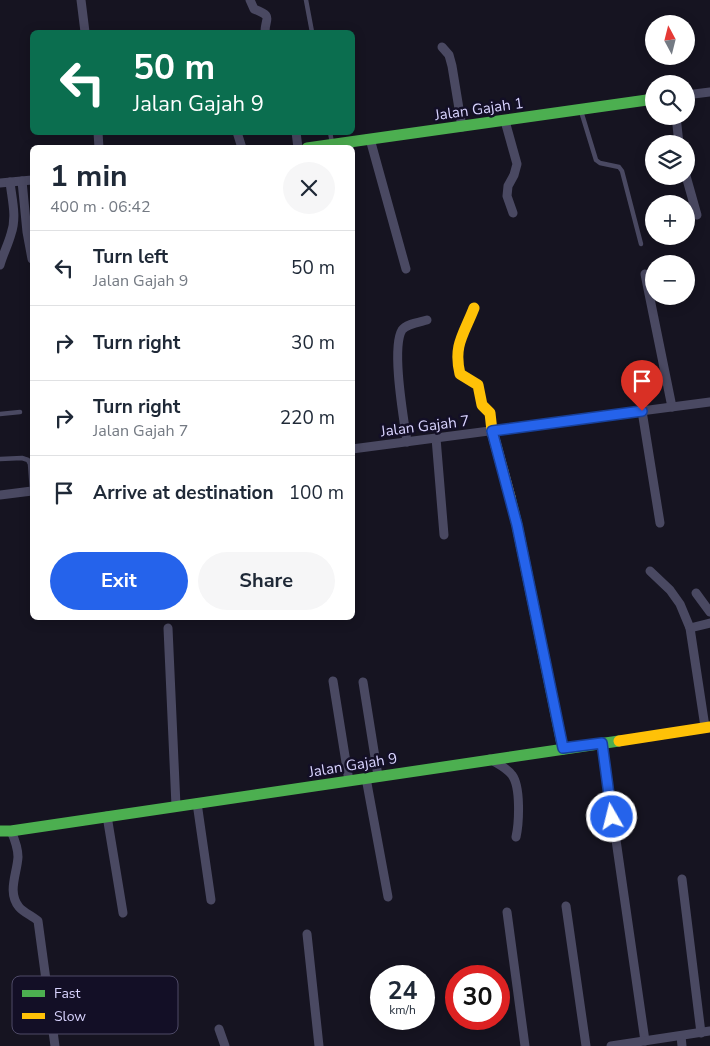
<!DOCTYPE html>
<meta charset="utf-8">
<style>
:root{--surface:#fff;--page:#f6f6f7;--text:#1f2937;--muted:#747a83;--line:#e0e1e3;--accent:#2563eb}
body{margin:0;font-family:"Nunito Sans",sans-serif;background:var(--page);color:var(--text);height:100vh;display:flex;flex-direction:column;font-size:19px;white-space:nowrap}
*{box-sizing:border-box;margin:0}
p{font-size:16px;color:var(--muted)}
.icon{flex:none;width:28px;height:28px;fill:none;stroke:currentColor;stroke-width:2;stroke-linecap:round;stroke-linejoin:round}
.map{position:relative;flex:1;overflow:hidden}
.panel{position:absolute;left:30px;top:145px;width:325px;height:475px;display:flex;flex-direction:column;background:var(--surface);border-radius:8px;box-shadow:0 2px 12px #0003}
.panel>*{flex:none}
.hud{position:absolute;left:30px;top:30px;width:325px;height:105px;border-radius:8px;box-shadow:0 2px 12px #0003;background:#0b6e4f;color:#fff;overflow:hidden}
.needle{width:32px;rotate:353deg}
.controls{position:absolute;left:645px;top:15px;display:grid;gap:10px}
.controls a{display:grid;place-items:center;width:50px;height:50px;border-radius:50%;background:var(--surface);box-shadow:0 2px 12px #0003;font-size:25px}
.speed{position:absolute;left:370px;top:965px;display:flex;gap:10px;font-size:25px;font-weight:700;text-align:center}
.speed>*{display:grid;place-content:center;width:65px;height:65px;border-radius:50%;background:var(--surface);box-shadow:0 2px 12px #0003;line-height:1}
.speed small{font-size:12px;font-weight:400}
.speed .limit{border:8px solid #d22;background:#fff;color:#111}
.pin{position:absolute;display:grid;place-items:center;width:42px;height:42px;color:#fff;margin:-51px -21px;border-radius:50% 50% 50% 0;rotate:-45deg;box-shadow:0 0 5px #0007}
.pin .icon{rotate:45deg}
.me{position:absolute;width:55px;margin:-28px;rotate:352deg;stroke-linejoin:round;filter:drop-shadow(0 0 4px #0008)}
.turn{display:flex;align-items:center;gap:18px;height:105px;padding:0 20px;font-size:22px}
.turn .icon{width:65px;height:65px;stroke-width:2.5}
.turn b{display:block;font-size:35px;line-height:42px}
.round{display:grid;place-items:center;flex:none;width:52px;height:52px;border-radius:26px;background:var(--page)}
.overview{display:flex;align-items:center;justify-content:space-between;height:85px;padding:0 20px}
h1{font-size:30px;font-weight:700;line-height:38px}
.action{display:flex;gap:10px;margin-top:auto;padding:10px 20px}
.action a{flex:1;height:58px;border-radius:30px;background:var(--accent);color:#fff;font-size:20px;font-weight:700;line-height:58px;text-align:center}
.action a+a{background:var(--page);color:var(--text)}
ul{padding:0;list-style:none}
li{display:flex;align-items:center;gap:15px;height:75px;padding:0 20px;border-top:1px solid var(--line)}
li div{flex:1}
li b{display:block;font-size:19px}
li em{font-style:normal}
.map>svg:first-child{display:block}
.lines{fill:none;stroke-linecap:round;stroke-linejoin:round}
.lane{stroke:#4a4962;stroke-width:4.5}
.street{stroke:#4a4962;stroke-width:9}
.fast{stroke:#4caf50;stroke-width:11}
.slow{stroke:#ffc107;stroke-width:11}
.route-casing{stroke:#184099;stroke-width:12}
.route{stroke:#2563eb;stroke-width:9}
.labels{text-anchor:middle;stroke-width:5;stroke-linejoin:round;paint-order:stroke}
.street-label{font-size:15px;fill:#d9d4ff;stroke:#130f26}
.key{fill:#130f26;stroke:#4e4a67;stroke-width:1}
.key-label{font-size:14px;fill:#d9d4ff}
</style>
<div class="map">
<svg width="710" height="1046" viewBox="0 0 710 1046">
<rect width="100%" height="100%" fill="#161421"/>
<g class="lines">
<!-- lane -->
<g class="lane">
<path d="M306,0L312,32"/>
<path d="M581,111L596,160L600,163L619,167L622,171L641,244"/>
<path d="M330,132L332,143"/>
<path d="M0,414L20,412"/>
<path d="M0,459L22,458L28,460L30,464L32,491"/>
</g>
<!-- street -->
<g class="street">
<path d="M81,0L85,32"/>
<path d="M250,0L254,9C274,17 265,17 265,32"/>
<path d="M442,47L449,55L452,66L462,127"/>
<path d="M686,95L710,92"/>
<path d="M676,116L679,144"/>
<path d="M505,121L517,164L514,175L508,186L507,196L513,213"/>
<path d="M98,132L99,148"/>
<path d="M237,132L242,148"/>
<path d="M296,132L298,148"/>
<path d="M370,139L406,269"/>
<path d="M686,176L697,215"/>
<path d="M22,181L27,232L32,259"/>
<path d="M0,183L32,180"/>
<path d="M0,265C3,254 8,245 11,234C17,217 12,200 10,182"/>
<path d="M645,274L672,407"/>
<path d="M642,411L660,523"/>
<path d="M436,438L444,535"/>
<path d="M407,442C404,420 391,348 402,330C406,324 420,322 427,320"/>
<path d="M352,449L710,402"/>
<path d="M0,495L32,491"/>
<path d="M650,571L670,590L680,604L690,628L705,727"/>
<path d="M696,593L710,612"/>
<path d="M168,628L176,806"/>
<path d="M690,628L710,623"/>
<path d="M333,681L349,781"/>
<path d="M363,682L378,776"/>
<path d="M602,743L645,1041"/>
<path d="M490,759C498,764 507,768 512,775C521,787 519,823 516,837"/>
<path d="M366,778L388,897"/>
<path d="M197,803L211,900"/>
<path d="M107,816L123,913"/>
<path d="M11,831C15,840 18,848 18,857C17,874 7,892 19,907C24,913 33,916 38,921L55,1046"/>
<path d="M682,879L701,1033"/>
<path d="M566,906L586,1046"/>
<path d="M507,912L525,1046"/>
<path d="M307,934L319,1046"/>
<path d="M219,1029L225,1046"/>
<path d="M681,1036L682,1046"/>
<path d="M611,1046L710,1031"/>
</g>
<!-- fast -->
<g class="fast">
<path d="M307,148L654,99"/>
<path d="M510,497L517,525L563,749"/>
<path d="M0,831H11L619,741"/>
</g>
<!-- slow -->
<g class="slow">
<path d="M474,308C464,334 453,345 460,374L478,385L482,405L490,413L492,431L510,497"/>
<path d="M619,741L710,727"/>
</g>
</g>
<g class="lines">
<defs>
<path id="route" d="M612,817L602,743L563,748L517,525L492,431L642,411"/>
</defs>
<!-- route casing -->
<use href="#route" class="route-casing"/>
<!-- route -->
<use href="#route" class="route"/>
</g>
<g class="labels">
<!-- street labels -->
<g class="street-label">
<text transform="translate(479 109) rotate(-8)" y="5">Jalan Gajah 1</text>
<text transform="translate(425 426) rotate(-7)" y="5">Jalan Gajah 7</text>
<text transform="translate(353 765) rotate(-9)" y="5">Jalan Gajah 9</text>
</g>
</g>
<!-- legend -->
<rect x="12" y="976" width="166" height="58" rx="8" class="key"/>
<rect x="22" y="990" width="23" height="7" fill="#4caf50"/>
<rect x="22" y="1013" width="23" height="6" fill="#ffc107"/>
<g class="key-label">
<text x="54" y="998">Fast</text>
<text x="54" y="1021">Slow</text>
</g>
</svg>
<div class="controls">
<a><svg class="needle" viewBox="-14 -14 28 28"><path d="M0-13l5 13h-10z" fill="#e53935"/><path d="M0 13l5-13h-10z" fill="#747a83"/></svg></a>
<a><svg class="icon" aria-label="search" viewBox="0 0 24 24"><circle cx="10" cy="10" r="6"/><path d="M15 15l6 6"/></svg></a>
<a><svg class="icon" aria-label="layers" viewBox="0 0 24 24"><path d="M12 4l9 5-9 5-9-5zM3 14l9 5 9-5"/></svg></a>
<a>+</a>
<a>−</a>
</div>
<div class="speed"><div>24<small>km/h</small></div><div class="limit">30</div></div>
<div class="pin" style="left:642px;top:411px;background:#d93025"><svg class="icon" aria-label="arrive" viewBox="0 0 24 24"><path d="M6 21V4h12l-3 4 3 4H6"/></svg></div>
<svg class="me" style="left:612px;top:817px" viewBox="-20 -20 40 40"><circle r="17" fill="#2563eb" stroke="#fff" stroke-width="3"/><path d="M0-11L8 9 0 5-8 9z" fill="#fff"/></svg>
<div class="hud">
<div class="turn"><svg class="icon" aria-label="left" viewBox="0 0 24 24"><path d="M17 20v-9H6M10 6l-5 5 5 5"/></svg><div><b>50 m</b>Jalan Gajah 9</div></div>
</div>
<section class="panel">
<div class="overview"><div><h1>1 min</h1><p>400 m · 06:42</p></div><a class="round"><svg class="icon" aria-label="close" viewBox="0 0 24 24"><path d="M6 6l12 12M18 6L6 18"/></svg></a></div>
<ul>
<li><svg class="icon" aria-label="left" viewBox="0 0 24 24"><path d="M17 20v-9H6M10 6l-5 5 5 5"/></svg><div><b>Turn left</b><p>Jalan Gajah 9</p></div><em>50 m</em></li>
<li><svg class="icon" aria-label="right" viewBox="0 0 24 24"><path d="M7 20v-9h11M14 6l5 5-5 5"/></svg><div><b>Turn right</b></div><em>30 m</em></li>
<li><svg class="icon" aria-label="right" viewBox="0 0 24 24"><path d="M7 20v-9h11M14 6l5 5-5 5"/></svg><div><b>Turn right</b><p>Jalan Gajah 7</p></div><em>220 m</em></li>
<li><svg class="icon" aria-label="arrive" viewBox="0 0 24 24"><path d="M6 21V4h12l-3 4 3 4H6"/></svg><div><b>Arrive at destination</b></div><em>100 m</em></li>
</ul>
<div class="action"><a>Exit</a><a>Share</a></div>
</section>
</div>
